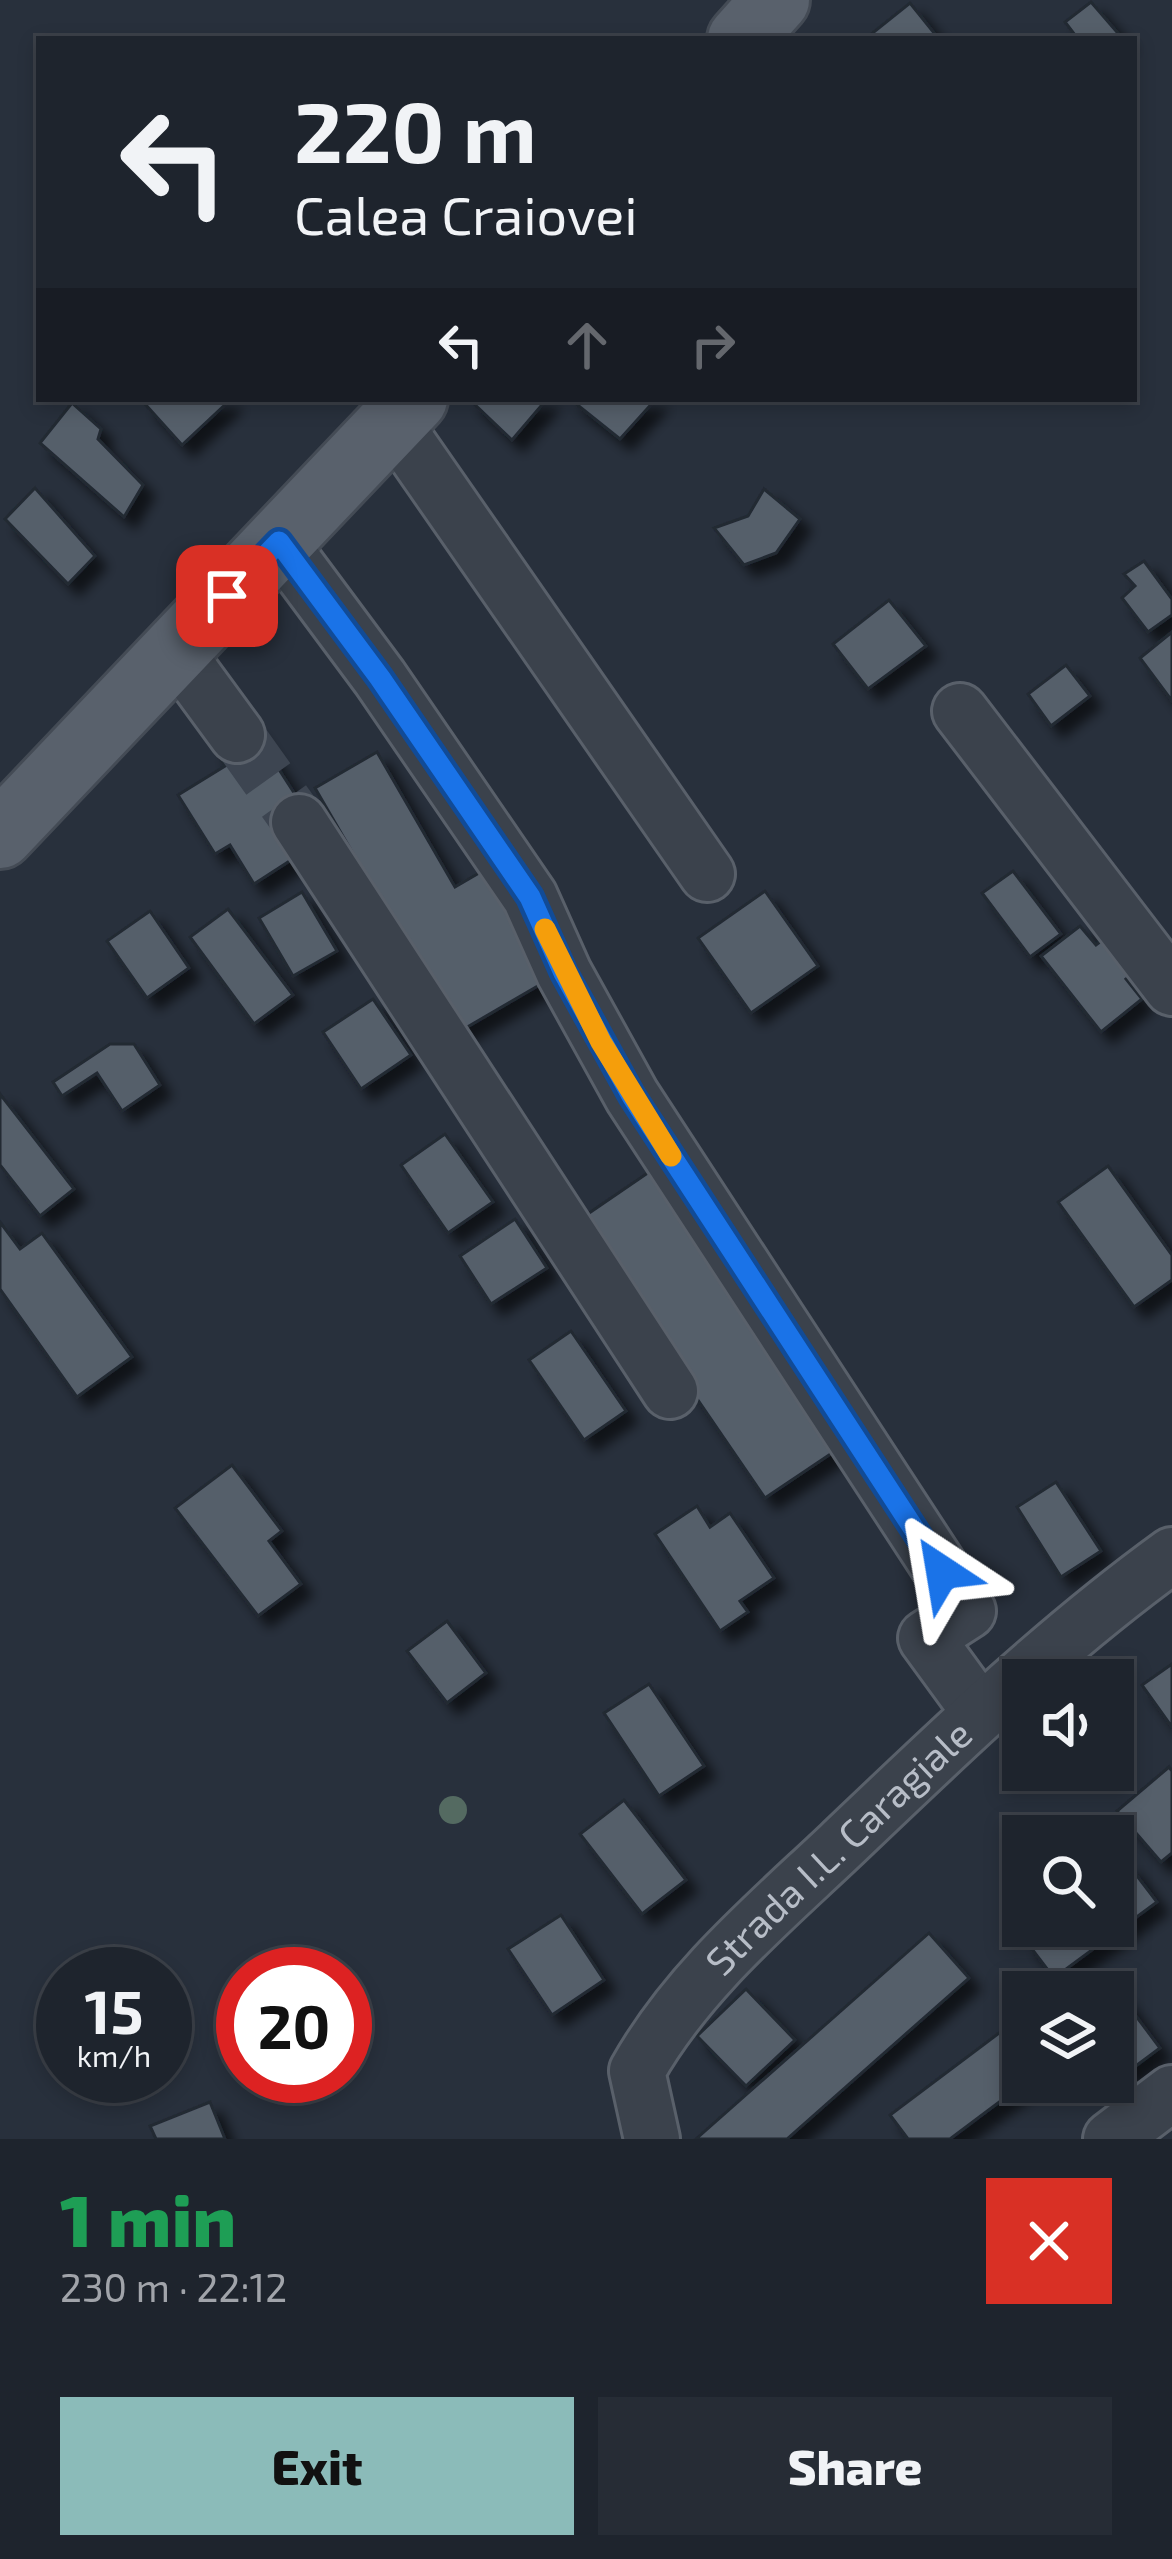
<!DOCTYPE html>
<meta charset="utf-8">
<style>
:root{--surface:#1e242d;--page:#262c35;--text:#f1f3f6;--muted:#a1a4aa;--line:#3c4149;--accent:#8bbbb9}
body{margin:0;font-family:"Exo 2",sans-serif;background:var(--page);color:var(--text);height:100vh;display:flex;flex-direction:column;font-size:45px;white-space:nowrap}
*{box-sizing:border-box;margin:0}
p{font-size:39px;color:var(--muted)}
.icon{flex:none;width:66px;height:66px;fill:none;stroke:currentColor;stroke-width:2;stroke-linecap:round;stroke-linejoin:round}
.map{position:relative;height:2139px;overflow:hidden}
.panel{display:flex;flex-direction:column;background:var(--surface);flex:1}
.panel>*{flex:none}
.top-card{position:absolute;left:36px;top:36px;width:1101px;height:366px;border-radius:0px;box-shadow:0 6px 18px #0003,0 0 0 3px var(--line);background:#1e242d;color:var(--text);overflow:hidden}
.controls{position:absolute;left:1002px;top:1659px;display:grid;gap:24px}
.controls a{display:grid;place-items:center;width:132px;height:132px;border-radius:0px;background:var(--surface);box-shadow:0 6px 18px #0003,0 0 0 3px var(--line);font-size:60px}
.speed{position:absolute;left:36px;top:1947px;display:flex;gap:24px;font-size:60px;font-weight:700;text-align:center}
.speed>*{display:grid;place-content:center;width:156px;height:156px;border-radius:50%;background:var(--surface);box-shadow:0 6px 18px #0003,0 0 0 3px var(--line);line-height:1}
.speed small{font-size:30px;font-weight:400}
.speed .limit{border:18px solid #d22;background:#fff;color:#111}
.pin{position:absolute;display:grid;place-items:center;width:102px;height:102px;color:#fff;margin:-51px;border-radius:24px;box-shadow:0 6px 18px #0006}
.me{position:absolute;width:132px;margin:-66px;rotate:327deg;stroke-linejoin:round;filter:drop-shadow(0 0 9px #0008)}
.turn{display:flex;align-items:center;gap:42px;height:252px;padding:0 60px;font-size:54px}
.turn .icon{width:156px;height:156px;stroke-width:2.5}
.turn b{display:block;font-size:84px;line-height:102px}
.lanes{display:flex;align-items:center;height:114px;padding:0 60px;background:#0003;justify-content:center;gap:60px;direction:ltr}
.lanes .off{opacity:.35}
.round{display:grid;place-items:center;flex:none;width:126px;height:126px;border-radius:0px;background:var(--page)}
.summary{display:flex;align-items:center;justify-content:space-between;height:204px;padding:0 60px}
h1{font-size:72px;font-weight:800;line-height:90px;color:#1e9e55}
.primary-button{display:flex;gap:24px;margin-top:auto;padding:24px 60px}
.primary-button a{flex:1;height:138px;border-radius:0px;background:var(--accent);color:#111;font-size:48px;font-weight:800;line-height:138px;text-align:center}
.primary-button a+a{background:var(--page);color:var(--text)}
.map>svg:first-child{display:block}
.building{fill:#555e6b;stroke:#222933;stroke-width:3;filter:url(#shadow)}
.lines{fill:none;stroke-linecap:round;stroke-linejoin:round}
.minor-tunnel{stroke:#3d4551;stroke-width:54;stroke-dasharray:54 27;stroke-linecap:butt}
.minor-casing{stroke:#59606a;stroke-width:60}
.major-casing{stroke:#444b55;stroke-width:72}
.minor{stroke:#3b424c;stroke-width:54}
.major{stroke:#59616c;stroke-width:66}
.tree{fill:#546a61}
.route-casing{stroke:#114b97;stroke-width:30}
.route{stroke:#1a73e8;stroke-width:21}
.slow{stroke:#f59e0b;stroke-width:21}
.labels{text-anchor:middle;stroke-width:10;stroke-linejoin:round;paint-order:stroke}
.street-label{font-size:39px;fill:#b7bdc7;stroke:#202731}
</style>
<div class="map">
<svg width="1172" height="2139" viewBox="0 0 1172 2139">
<defs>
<filter id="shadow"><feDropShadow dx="11" dy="11" stdDeviation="6" flood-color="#0009"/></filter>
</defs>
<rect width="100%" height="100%" fill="#28303c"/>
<!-- building -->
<g class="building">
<path d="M1091,2L1123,39H1078L1065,22Z"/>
<path d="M910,3L939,39H865Z"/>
<path d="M149,399H229L230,400L182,445L145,404Z"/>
<path d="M469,399H547L512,440Z"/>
<path d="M570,399H656L620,439Z"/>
<path d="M72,403L101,429L98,439L143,485L124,517L40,443Z"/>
<path d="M35,488L95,556L68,584L5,519Z"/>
<path d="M764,489L800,519L776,553L744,565L714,528L748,516Z"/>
<path d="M1144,561L1172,599V615L1148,632L1122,598L1135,586L1124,574Z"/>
<path d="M889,600L926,646L868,689L833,644Z"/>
<path d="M1172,632V701L1140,658Z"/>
<path d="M1066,665L1090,696L1051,726L1028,694Z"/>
<path d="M251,726L309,816L302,853L254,884L230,845L215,854L178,795L225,766L214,750Z"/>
<path d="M377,752L455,887L491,866L555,976L457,1033L315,788Z"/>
<path d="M1013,871L1061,934L1030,957L982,893Z"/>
<path d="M765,891L818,966L751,1013L698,938Z"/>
<path d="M302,892L337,951L293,976L259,918Z"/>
<path d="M228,909L293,995L254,1024L190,937Z"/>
<path d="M150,911L189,968L147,998L107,941Z"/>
<path d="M1080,926L1096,945L1117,929L1145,964L1126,979L1142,999L1101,1032L1041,956Z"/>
<path d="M373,999L411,1055L361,1089L323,1032Z"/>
<path d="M110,1044H134L160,1085L122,1111L97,1073L62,1096L53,1082Z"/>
<path d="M0,1094L74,1189L40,1216L0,1165Z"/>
<path d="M445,1134L493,1202L448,1233L401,1165Z"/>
<path d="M1108,1166L1172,1255V1280L1134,1307L1058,1202Z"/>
<path d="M652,1170L841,1447L765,1498L576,1222Z"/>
<path d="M515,1219L547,1268L491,1304L460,1256Z"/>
<path d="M0,1222L20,1249L42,1233L132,1357L77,1397L0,1289Z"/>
<path d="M571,1331L626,1411L584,1440L529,1360Z"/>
<path d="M232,1465L282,1531L269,1541L301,1584L258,1616L175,1508Z"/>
<path d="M1056,1482L1101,1551L1061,1577L1017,1507Z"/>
<path d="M697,1506L710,1527L730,1513L774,1578L740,1601L748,1612L720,1631L655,1534Z"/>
<path d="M447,1621L486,1673L447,1703L407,1651Z"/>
<path d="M1172,1664V1727L1142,1685Z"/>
<path d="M649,1684L704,1766L659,1796L604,1713Z"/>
<path d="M1169,1767L1172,1771V1853L1161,1862L1117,1811Z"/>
<path d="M624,1800L686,1880L642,1914L580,1834Z"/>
<path d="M1128,1864L1157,1902L1054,1978L1025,1940L1044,1926H1113V1875Z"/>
<path d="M561,1915L604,1980L552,2015L508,1949Z"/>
<path d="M929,1933L969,1978L787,2139H696Z"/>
<path d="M746,1989L795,2040L746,2086L697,2036Z"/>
<path d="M1121,1996L1160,2048L1121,2077L1113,2066V2002Z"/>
<path d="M1023,2015V2082H1026L950,2139H908L890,2115Z"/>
<path d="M210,2102L225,2139H156L150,2126Z"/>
</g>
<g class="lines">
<!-- minor-tunnel -->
<path class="minor-tunnel" d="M237,735L299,822"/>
<defs>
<g id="minor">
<path d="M393,422L707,874"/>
<path d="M279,542L380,678L530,897L564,973L632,1096L968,1611L926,1638L980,1712"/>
<path d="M174,649L237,735"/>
<path d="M960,711L1172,988"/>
<path d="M299,822L670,1391"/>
<path id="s1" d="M652,2139L637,2071C687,1982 767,1915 840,1846C947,1744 1052,1642 1172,1555"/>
<path d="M1111,2139L1172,2093"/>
</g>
<g id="major">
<path d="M741,39L776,0"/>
<path d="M0,835L414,399"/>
</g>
</defs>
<!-- minor casing -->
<use href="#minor" class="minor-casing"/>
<!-- major casing -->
<use href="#major" class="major-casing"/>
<!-- minor -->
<use href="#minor" class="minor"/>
<!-- major -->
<use href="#major" class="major"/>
</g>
<!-- trees -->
<circle class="tree" cx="453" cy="1810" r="14"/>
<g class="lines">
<defs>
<path id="route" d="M227,596L279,542L380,678L530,897L564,973L632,1096L942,1572"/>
</defs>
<!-- route casing -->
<use href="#route" class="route-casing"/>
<!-- route -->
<use href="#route" class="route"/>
<!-- slow -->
<path class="slow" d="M545,929L601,1042L671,1156"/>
</g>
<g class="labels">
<!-- street labels -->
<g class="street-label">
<text dy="14" stroke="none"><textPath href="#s1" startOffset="372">Strada I.L. Caragiale</textPath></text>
</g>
</g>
</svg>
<div class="controls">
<a><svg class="icon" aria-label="sound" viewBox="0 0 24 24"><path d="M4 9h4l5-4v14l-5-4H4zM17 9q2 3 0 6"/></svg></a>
<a><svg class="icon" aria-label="search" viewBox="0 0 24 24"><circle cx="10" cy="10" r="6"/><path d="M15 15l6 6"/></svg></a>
<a><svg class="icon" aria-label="layers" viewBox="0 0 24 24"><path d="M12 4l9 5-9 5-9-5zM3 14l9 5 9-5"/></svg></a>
</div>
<div class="speed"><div>15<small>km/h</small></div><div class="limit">20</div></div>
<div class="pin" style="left:227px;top:596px;background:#d93025"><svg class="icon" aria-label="arrive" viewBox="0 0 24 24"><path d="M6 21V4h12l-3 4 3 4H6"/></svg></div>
<svg class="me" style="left:942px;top:1572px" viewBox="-20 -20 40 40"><path d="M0-17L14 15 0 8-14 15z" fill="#1a73e8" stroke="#fff" stroke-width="4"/></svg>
<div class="top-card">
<div class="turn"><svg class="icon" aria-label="left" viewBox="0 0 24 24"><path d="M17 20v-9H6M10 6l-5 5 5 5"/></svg><div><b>220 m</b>Calea Craiovei</div></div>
<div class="lanes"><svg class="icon" aria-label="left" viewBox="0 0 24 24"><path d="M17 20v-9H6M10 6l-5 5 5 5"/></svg><svg class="icon off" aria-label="ahead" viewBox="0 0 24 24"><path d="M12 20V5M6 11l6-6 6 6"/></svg><svg class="icon off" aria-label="right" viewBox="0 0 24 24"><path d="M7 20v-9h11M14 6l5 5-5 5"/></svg></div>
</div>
</div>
<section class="panel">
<div class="summary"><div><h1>1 min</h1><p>230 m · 22:12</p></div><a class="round" style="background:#d93025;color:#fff"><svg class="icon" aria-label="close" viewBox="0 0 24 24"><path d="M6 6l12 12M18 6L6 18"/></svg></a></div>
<div class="primary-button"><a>Exit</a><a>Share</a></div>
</section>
